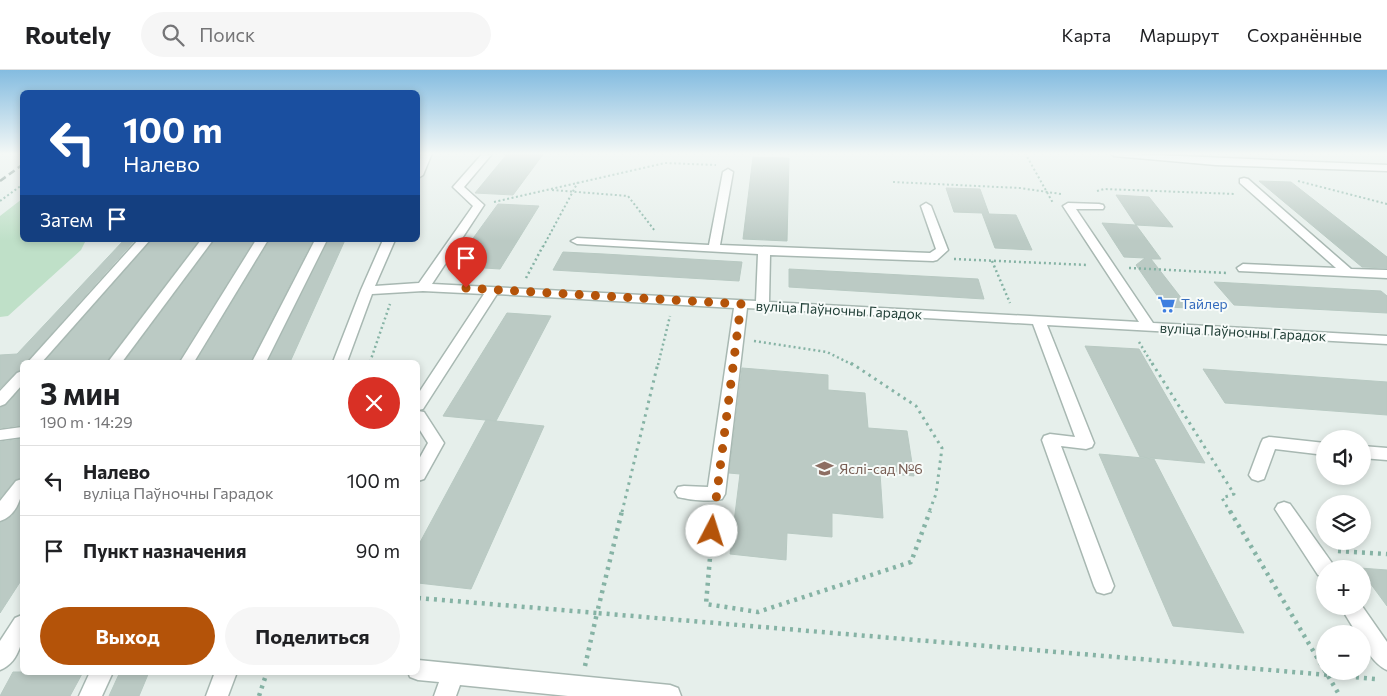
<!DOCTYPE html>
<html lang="ru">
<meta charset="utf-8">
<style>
:root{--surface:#fff;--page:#f6f6f6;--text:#202124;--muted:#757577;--line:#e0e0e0;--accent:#b45309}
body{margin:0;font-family:Commissioner,sans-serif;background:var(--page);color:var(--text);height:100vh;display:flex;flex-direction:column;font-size:19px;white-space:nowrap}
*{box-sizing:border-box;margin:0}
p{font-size:16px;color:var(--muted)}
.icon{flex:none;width:28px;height:28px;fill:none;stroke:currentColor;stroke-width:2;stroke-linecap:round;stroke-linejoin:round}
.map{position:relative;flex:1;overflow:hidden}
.side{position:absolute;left:20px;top:290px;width:400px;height:315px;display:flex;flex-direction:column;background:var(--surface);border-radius:8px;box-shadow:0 2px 8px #0003}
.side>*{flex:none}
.top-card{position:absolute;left:20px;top:20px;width:400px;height:152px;border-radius:8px;box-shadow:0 2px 8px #0003;background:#1a4fa0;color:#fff;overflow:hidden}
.tools{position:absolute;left:1316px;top:360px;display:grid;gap:10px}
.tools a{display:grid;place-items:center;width:55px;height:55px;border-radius:50%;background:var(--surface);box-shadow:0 2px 8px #0003;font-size:25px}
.pin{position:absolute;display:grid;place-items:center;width:42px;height:42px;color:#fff;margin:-51px -21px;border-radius:50% 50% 50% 0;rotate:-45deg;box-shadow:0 0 5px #0007}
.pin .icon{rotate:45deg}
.me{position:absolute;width:55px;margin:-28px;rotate:5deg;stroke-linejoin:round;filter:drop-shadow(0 0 4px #0008)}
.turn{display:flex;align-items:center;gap:18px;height:105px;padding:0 20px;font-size:22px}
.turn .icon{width:65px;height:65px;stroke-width:2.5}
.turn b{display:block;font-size:35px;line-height:42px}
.then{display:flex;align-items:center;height:48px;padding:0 20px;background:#0003;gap:10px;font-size:19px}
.round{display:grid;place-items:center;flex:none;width:52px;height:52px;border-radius:26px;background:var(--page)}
.head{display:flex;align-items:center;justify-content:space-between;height:85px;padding:0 20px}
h1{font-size:30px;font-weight:700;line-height:38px}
.cta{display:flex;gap:10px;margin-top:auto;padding:10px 20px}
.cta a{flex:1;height:58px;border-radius:30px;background:var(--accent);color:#fff;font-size:20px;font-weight:700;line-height:58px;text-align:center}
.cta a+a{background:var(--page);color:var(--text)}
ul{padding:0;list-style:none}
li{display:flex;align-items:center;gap:15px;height:70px;padding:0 20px;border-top:1px solid var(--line)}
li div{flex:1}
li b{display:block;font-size:19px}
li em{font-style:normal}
header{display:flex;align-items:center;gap:30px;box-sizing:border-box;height:70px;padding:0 25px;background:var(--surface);border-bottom:1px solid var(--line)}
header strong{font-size:24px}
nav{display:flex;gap:28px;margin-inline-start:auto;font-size:18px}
.search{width:350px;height:45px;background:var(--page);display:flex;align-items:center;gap:12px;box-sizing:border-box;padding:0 18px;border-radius:28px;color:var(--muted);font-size:19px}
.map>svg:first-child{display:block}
.green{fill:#bfe0c8}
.building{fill:#bbcac4;stroke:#b8c9c2}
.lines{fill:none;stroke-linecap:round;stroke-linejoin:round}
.minor-casing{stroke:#a8b8b2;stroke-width:3}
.path-far3{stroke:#86b3a5;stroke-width:2;stroke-dasharray:2 2.5;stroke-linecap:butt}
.path-far2{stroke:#86b3a5;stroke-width:2.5;stroke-dasharray:2 3;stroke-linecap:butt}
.path-far1{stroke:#86b3a5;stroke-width:3;stroke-dasharray:2.5 4.5;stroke-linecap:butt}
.path{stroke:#86b3a5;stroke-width:4.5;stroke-dasharray:3 5;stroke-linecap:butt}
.minor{fill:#fff;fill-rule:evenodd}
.rail{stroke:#5f7d75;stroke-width:2.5;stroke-dasharray:7 4;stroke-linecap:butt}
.route{stroke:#b45309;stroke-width:9;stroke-dasharray:0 16.2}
.labels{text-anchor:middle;stroke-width:4;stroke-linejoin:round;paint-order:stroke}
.shop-label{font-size:14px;fill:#366cbe;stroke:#f7fbf9;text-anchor:start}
.street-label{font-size:14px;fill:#24423a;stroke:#f7fbf9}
.education-label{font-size:14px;fill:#785e54;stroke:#f7fbf9;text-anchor:start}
</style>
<header>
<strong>Routely</strong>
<div class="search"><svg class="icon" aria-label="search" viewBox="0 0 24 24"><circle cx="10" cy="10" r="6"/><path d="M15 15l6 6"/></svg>Поиск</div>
<nav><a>Карта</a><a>Маршрут</a><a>Сохранённые</a></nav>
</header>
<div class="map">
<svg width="1387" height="626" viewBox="0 0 1387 626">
<rect width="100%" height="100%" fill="#e6efeb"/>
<!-- green -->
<path class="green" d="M22,129V170H86L81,180L8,246L0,247V146Z"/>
<!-- building -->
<g class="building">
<path d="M508,83H544L513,125L475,123Z"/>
<path d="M753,87L789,88L787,171L743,169Z"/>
<path d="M1259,111L1291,112L1387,187V198L1362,197Z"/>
<path d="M946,118L980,119L989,144L1016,145L1032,180L995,178L982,143L954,142Z"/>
<path d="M1116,125L1149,127L1173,157L1136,155Z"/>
<path d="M498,134L539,136L500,199L453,196Z"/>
<path d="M1102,153L1136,155L1161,189H1151L1189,238L1165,237L1136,195L1145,188L1124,187Z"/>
<path d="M124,170H135L26,292H22V299L16,302L0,318V285L17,284Z"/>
<path d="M152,170H199L106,292H44Z"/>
<path d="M215,170H254L178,292H124Z"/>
<path d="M270,170H313L250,292H196Z"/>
<path d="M329,170H345L290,292H268Z"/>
<path d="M563,182L604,184L742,192L739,211L553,200Z"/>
<path d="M789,199L978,209L984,229L789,217Z"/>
<path d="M1214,212L1381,221L1387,226V243L1234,235Z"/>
<path d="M507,243L551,246L496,351L443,346Z"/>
<path d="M1085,276L1139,279L1205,393L1140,387Z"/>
<path d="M742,298L828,305V320L865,323L868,358L907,361L914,406L880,403L883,448L832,443V467L787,463L786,490L730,484L740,404L729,403Z"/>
<path d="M1203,299L1387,312V345L1225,333Z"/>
<path d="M22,317V355L0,358V338L6,335Z"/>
<path d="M486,350L544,356L471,519L418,513V476Z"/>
<path d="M22,369V407L15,410L0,428V372Z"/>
<path d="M1099,384L1154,389L1244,563L1173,556Z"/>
<path d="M22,427V509L0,543V453L12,446Z"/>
<path d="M1360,498L1387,500V536L1362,502V499Z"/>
<path d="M13,602H83L70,626H0Z"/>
<path d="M120,602H149L139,626H109Z"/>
</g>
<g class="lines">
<defs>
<g id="minor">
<path d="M422,83H432L423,105L418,108V95Z"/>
<path d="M483,83L491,85L464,117L484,135L432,214L756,231L758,184L577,174L571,171L577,168L709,175L723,102L728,99L733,102L720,175L930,183L936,179L921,136L926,133L931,136L948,180L937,190L933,191L770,185L769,232L1139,252L1063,136L1068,133L1099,134L1103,135L1104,137L1103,139H1076L1153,253L1387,266V274L1047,255L1094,373L1092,377L1086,379L1061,376L1114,516L1111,522L1104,524L1097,522L1094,516L1042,370L1044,366L1050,364L1075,367L1033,254L747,238L725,424L722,429C710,432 690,430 678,427L675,422L678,417L684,416L708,417L734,238L497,224L423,339L418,340V324L484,224L423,221L372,224L347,292H333L361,220L383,170H395L375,216L419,213L473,136L453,117Z"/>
<path d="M1110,83L1387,95V101L1216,95L1114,86Z"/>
<path d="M1244,108L1248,109L1351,199L1387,200V208L1239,201L1237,198L1243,194L1336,198L1240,113V109Z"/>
<path d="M138,170H150L42,292H28Z"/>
<path d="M201,170H213L122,292H108Z"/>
<path d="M256,170H268L194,292H180Z"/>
<path d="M315,170H327L266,292H252Z"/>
<path d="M22,301V315L5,334L0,336V321L17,303Z"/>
<path d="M418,341L424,342L444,373L424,409L418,411V391L428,373L418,357Z"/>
<path d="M22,357V367L0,370V360Z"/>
<path d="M1269,367L1325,373V385L1275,379L1264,409L1258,411L1252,409L1249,405L1261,373L1263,369Z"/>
<path d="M1362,376L1387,378V390L1362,388Z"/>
<path d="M22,409C24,424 17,446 0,451V431L16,411Z"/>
<path d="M1284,432L1290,434L1332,493L1335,499H1325V507L1318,505L1275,439L1278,434Z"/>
<path d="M1340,536H1362L1387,572V600C1375,595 1362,577 1362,564H1357Z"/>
<path d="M22,545C25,564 21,592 0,600V571L15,548Z"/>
<path d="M418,590L670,615L678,618L681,626H568L460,615L456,626H434L439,612L418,610L410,607L408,602H418Z"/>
<path d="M90,602H113L102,626H79Z"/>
<path d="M215,602H237L228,626H206Z"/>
</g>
</defs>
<!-- minor casing -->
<use href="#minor" class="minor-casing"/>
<!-- path-far3 -->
<g class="path-far3">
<path d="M1025,83L1053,133"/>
<path d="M1298,111L1387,134"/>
<path d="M893,112L1020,118L1061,124"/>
<path d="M552,120L628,126L655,161"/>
<path d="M1097,121L1104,119L1235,124"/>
<path d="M0,131L22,115"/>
<path d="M494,132L665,93L716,95"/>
<path d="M543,177L578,112"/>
</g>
<!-- path-far2 -->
<g class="path-far2">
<path d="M954,189L1088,195"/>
<path d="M992,191L1010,233"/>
<path d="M1129,198L1228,203"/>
<path d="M526,208L543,176"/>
<path d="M754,271L827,282L853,295"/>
<path d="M1139,272L1153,295"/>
<path d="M370,292L390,234"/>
<path d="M658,295L670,246"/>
</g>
<!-- path-far1 -->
<g class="path-far1">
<path d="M851,293L916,336L942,378L936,424L929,442"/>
<path d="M1152,293L1234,424L1222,428L1230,442"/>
<path d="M622,442L658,293"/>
</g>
<!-- path -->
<g class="path">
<path d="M714,441L706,534L758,542L911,492L930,441"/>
<path d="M1230,441L1340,626"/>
<path d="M1338,481L1387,484"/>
<path d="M418,528L597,543L622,441"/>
<path d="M585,596L597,543L1376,609"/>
<path d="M259,626L267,602"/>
</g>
<!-- minor -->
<use href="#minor" class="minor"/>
<!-- rail -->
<path class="rail" d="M0,111L22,95"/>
</g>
<!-- sky -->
<linearGradient id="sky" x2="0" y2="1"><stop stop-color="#84bce0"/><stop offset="0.49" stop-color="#f4f8f6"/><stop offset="1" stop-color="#f4f8f6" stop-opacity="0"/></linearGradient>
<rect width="1387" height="171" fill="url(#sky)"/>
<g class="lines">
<!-- route -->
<path class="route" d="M466,218L741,234L712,461"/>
</g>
<!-- icons -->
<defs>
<symbol id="supermarket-bare" viewBox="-9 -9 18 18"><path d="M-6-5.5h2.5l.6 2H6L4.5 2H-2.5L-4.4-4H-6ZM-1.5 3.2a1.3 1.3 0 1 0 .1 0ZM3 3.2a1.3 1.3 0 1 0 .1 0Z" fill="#3f7fe0" stroke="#f7fbf9" stroke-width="2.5" paint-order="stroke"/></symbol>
<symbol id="school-bare" viewBox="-9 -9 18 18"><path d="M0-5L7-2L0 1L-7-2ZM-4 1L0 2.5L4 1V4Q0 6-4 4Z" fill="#8d6e63" stroke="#f7fbf9" stroke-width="2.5" paint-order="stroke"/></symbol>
</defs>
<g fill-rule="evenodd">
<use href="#supermarket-bare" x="1154" y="222" width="25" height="25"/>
<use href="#school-bare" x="812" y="386" width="25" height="25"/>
</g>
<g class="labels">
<!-- shop labels -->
<g class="shop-label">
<text x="1181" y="239">Тайлер</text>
</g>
<!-- street labels -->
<g class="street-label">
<text transform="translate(839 240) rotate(3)" y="5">вуліца Паўночны Гарадок</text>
<text transform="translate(1243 262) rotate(3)" y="5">вуліца Паўночны Гарадок</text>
</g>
<!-- education labels -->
<g class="education-label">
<text x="839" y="404">Яслі-сад №6</text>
</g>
</g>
</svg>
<div class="tools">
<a><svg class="icon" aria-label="sound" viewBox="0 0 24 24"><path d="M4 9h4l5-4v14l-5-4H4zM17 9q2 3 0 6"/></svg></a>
<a><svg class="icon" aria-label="layers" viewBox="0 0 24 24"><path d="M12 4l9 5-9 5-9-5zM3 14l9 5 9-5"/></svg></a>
<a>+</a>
<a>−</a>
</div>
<div class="pin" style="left:466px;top:218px;background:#d93025"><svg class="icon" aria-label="arrive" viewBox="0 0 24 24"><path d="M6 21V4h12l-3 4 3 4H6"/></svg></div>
<svg class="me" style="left:712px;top:461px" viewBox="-20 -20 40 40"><circle r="19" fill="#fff"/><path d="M0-13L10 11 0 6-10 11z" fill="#b45309"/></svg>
<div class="top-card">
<div class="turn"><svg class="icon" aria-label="left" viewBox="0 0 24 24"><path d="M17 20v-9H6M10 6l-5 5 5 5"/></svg><div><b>100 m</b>Налево</div></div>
<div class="then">Затем<svg class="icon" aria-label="arrive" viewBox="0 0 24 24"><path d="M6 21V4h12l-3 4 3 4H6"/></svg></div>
</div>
<section class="side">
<div class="head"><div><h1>3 мин</h1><p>190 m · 14:29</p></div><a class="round" style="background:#d93025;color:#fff"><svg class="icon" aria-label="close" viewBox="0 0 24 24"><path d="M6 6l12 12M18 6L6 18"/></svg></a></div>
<ul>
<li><svg class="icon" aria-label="left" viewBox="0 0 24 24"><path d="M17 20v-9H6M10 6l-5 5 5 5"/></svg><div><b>Налево</b><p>вуліца Паўночны Гарадок</p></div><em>100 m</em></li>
<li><svg class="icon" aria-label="arrive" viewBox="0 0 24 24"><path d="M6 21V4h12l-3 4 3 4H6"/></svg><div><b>Пункт назначения</b></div><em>90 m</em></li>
</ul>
<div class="cta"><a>Выход</a><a>Поделиться</a></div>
</section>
</div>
